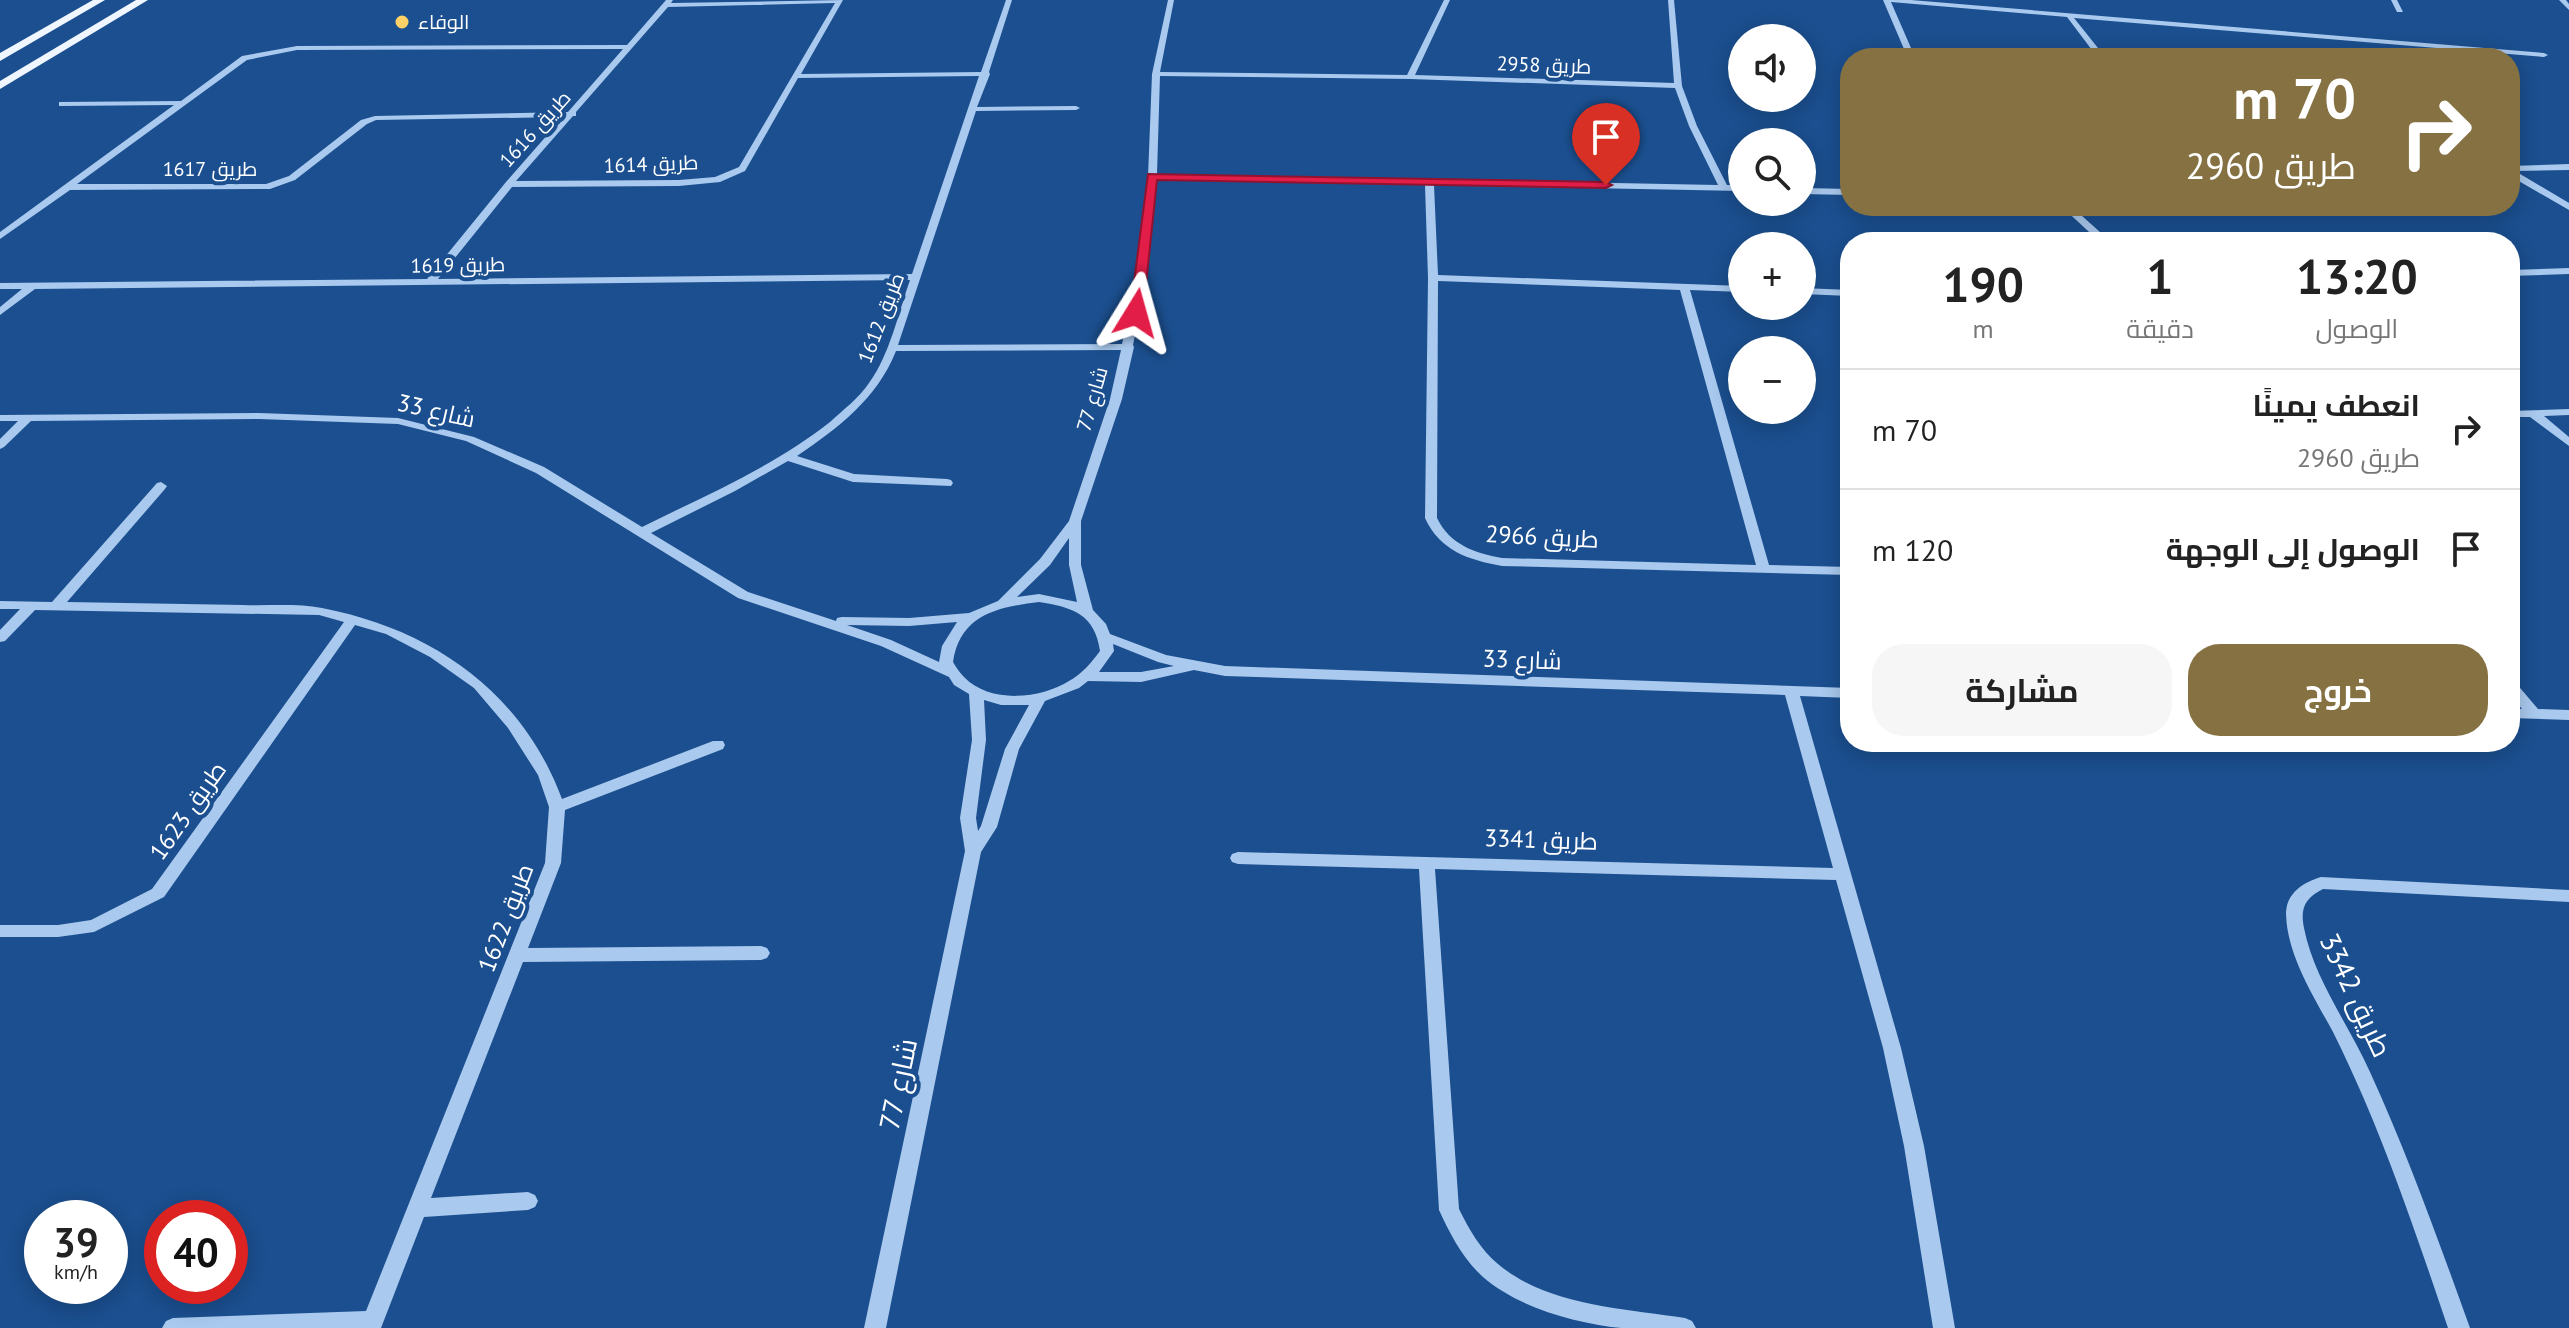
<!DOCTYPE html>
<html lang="ar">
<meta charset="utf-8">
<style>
:root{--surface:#fff;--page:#f6f6f6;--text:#222;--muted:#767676;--line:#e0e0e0;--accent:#857141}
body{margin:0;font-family:"PT Sans",Cairo,sans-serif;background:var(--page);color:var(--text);direction:rtl;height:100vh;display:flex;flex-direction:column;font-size:30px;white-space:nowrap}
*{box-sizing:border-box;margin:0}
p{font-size:26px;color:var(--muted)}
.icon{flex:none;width:44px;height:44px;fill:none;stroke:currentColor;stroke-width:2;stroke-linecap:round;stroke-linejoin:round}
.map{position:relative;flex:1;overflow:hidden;direction:ltr}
.panel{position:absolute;left:1840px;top:232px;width:680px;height:520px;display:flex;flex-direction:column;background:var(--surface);border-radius:32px;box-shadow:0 4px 20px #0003;direction:rtl}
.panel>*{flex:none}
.banner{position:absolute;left:1840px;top:48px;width:680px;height:168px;border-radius:32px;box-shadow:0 4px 20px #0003;direction:rtl;background:#857141;color:#fff;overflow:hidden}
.tools{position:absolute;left:1728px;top:24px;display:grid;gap:16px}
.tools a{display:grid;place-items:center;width:88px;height:88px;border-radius:50%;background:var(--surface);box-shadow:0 4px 20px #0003;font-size:40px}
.speed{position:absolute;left:24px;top:1200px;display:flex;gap:16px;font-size:40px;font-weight:700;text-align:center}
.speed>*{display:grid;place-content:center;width:104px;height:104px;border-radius:50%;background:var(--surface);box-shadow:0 4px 20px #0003;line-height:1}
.speed small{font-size:20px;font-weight:400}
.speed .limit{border:12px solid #d22;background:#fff;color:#111}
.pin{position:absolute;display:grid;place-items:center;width:68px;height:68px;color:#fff;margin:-82px -34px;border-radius:50% 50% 50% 0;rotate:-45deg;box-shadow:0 0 8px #0007}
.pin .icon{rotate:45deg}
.me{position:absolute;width:88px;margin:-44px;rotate:8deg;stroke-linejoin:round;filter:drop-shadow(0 0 6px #0008)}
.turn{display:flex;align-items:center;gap:28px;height:168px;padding:0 32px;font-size:36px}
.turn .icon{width:104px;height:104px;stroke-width:2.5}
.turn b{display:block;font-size:56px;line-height:68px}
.eta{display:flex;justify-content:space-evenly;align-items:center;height:136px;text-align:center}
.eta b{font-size:48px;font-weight:700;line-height:56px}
.action{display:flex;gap:16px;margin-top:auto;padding:16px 32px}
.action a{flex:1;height:92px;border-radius:32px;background:var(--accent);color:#fff;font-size:32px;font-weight:700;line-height:92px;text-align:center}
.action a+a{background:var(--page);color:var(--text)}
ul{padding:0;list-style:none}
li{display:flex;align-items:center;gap:24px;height:120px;padding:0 32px;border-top:2px solid var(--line)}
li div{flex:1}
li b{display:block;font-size:30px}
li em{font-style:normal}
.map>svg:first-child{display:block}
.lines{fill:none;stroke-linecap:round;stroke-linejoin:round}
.minor{fill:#a9c9ee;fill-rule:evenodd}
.major{fill:#f0f6ff;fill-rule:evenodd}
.route{fill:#e11d48;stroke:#92132f;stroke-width:2}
.poi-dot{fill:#ffd166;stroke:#1b4f8f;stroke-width:3}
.labels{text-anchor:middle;stroke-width:8;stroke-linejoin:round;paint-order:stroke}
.far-poi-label{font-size:20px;fill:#fff;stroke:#1b4f8f;text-anchor:start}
.far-street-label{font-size:20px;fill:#fff;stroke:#1b4f8f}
.street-label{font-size:24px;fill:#fff;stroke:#1b4f8f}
.near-street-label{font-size:28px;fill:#fff;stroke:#1b4f8f}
</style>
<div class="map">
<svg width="2569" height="1328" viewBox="0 0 2569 1328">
<rect width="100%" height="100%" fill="#1b4f8f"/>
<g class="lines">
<!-- minor -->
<g class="minor">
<path d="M666,0H673L671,3L843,0L801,74L981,72L1006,0H1012L989,72L990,74L977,107L1076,106L1080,108L1076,110L976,111L898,345L1122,344L1136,282L1148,177L1152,74L1168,0H1174L1160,72L1407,75L1444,0H1450L1415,75L1674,83L1668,0H1674L1682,86L1697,126L1727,185H1742V191L1434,185L1438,275L1742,286V292L1690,290L1769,565L1850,567V575L1502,566C1469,560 1440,551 1425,518L1428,278L1425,185L1156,180L1146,282L1133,345L1134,347L1122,399L1081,521V565L1093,610L1106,624L1110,634L1166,655L1225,666L1850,688V698L1800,696L1901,1048L1924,1146L1955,1328H1933L1904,1146L1883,1048L1836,880L1435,869L1459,1209C1469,1229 1480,1249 1498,1264C1548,1306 1623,1308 1685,1318L1692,1321L1696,1328C1671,1328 1645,1328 1621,1328C1575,1323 1519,1308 1483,1277C1463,1259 1450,1234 1439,1210L1419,869L1238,864L1232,862L1230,858L1232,854L1238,852L1833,868L1785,695L1225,676L1194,670L1141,682L1088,681L1079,688L1045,701L1019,749L997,827L981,852L886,1328H864L965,851L960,818L972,740L969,694L954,685L949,677L881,646L738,598L536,473L466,441L398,424L259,419L31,421L4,447L0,449V439L18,421H0V415L259,413L398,418L474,437L544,467L642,527C706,495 773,467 830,422C843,410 859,398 869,383C890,354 898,314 910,280L35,289L0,315V307L22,289H0V283L427,279L506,182L563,117L376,120L367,124L295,180L270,189L70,190L0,239V232L174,105L62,106H59V102L181,101L242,56L297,46L627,45ZM835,3L739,167L715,177L679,180L516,181L573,116H576V112L668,7ZM623,49L568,112L375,116L361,120L289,176L266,184H77L247,60L297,50ZM979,76L912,274L438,279L512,187L679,186L720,182L745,171L798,78ZM1160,76L1410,79L1675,88L1689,126L1718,185L1157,174ZM1438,281L1680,290L1756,565L1502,558C1475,553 1450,545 1437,518ZM1121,350L1110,399L1069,521L1040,559L998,601L969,613L909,618L842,617L837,618L836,621L748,592L651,533L735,491L788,461L853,482L951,486L953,483L951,480L947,479L854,474L797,456C838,428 877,399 896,351ZM1069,538V565L1077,602L1039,594L1017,597L1050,565ZM1039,602C1072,607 1095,614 1100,651C1091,663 1082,674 1069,681C1040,699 990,704 964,677C960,673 956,667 953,662C960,615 997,607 1039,602ZM957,622L942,646L939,662L891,640L847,625L909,626ZM1113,644L1158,662L1174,666L1141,672H1099L1114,651ZM984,700L1001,705H1029L1005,749L981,826L978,831L976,818L986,740Z"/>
<path d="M1883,0H1911L2544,53L2548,55L2544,57L2074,18L2106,58H2098L2067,17L1891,2L1911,48L1921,58H1913L1904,49Z"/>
<path d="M2391,0H2397L2403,12H2397Z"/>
<path d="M2559,0H2566L2569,4V10Z"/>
<path d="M2569,164V170L2515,171L2569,203V210L2510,176V166Z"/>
<path d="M1802,188L1850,189V195L1802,194Z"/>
<path d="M2061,206H2071L2111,242H2100Z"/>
<path d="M2569,268V274L2510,276V270Z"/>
<path d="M1802,288L1850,290V296L1802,294Z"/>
<path d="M2569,409V415L2544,416L2569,437V446L2530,417H2510V411Z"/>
<path d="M161,482L167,486L165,489L67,602C125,603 184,604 243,605C268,606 297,603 322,608C431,629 522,691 562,799L713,741H723L725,745L723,749L565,810L561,863L528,948L761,946L767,948L770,953L767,958L761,960L523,962L431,1198L528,1192L535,1195L538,1201L535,1207L528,1210L424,1217L381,1328H162L166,1321L173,1318L366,1311L545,863L549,807L538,775L508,728L474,688L430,657L386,634L355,625L164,897L94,932L58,937H0V925H58L91,920L152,889L344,622L319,615L35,610L5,641L0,642V630L20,609H0V601L52,602L157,483Z"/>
<path d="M2510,680L2515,682L2538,709L2569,710V720L2510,718V708L2522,709L2510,694Z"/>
<path d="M2321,877L2569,890V902L2323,889C2305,898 2300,908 2304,928C2314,979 2349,1025 2370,1072C2408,1155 2439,1242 2470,1328H2448C2422,1251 2396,1174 2364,1099C2354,1076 2344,1054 2333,1032C2314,997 2287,955 2286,914C2286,893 2304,882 2321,877Z"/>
</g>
<!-- major -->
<g class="major">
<path d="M93,0H105L0,61V53Z"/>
<path d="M136,0H148L0,89V81Z"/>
</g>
</g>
<!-- route -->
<path class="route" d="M1148,174L1606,182L1612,185L1606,188L1157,180L1143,313L1136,317L1130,313Z"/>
<!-- markers -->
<circle class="poi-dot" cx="402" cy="22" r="8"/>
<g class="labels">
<!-- far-poi labels -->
<g class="far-poi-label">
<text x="418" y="29">الوفاء</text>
</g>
<!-- far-street labels -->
<g class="far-street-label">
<text transform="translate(1544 65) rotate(2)" y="7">طريق 2958</text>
<text transform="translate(535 129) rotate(-48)" y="7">طريق 1616</text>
<text transform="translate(651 164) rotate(-2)" y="7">طريق 1614</text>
<text x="210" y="176">طريق 1617</text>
<text transform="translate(458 265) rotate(-1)" y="7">طريق 1619</text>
<text transform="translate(881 318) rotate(-69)" y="7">طريق 1612</text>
<text transform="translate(1092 399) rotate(-74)" y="7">شارع 77</text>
</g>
<!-- street labels -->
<g class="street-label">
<text transform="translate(436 411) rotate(13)" y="8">شارع 33</text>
<text transform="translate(1542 537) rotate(3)" y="8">طريق 2966</text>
<text transform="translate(1522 660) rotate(2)" y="8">شارع 33</text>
<text transform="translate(188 811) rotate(-55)" y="8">طريق 1623</text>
<text transform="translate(1541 840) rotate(2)" y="8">طريق 3341</text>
<text transform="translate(506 918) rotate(-69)" y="8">طريق 1622</text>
</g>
<!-- near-street labels -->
<g class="near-street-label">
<text transform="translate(2356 995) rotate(65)" y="10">طريق 3342</text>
<text transform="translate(898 1084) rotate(-78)" y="10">شارع 77</text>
</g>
</g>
</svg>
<div class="tools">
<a><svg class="icon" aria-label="sound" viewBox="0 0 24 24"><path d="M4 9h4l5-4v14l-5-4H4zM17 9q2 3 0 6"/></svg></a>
<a><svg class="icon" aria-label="search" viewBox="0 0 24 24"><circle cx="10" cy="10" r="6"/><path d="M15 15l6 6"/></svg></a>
<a>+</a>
<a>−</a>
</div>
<div class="speed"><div>39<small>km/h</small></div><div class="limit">40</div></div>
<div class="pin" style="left:1606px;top:185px;background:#d93025"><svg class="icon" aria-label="arrive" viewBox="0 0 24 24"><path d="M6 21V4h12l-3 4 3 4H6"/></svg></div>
<svg class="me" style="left:1136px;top:313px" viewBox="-20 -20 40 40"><path d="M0-17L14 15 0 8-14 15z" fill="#e11d48" stroke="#fff" stroke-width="4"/></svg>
<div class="banner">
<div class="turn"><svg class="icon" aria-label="right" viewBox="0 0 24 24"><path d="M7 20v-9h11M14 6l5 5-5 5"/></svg><div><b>70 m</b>طريق 2960</div></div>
</div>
<section class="panel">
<div class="eta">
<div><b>13:20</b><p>الوصول</p></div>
<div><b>1</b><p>دقيقة</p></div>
<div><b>190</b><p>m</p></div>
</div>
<ul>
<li><svg class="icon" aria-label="right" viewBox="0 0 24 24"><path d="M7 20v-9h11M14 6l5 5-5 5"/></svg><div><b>انعطف يمينًا</b><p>طريق 2960</p></div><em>70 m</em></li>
<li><svg class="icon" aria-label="arrive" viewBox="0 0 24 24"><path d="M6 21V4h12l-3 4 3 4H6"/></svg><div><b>الوصول إلى الوجهة</b></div><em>120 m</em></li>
</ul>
<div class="action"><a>خروج</a><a>مشاركة</a></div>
</section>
</div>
